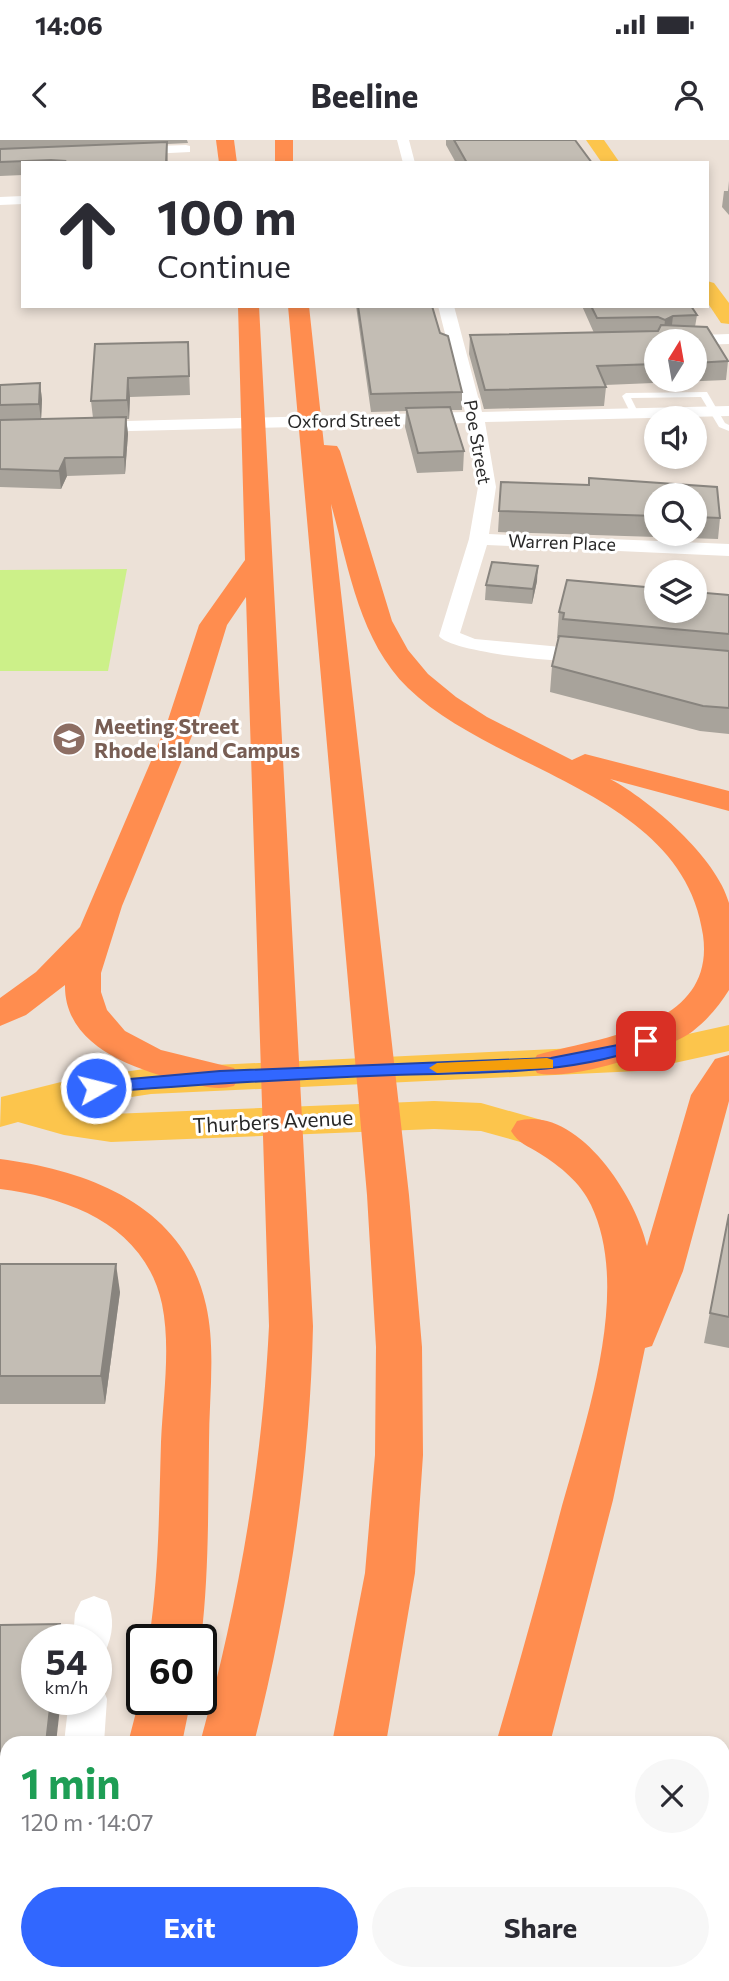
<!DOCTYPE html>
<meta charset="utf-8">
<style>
:root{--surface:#fff;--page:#f7f7f7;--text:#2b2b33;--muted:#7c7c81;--accent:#3167ff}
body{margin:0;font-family:Commissioner,sans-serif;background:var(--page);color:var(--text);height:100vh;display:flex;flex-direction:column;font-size:26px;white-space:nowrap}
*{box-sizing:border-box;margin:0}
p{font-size:23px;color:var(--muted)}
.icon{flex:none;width:38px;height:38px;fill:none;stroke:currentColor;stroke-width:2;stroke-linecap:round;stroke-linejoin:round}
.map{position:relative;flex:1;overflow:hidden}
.sheet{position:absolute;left:0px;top:1596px;width:730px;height:245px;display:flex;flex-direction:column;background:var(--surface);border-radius:21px 21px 0 0;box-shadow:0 4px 10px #0003}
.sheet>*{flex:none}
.banner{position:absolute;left:21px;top:21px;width:688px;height:147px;border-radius:0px;box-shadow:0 4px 10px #0003;background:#fff;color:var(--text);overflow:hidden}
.needle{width:46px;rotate:11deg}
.controls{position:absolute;left:644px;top:189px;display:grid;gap:14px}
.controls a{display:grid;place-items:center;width:63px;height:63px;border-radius:50%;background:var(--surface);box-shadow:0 4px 10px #0003;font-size:35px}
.speed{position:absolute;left:21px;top:1484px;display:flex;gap:14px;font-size:35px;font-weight:700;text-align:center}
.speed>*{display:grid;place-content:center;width:91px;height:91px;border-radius:50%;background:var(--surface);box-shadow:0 4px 10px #0003;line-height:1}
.speed small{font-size:18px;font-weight:400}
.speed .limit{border:4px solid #111;border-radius:10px;background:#fff;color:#111}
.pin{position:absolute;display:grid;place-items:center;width:60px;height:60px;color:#fff;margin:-30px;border-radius:14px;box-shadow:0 4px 10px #0006}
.me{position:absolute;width:77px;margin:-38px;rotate:82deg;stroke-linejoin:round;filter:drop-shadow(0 0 5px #0008)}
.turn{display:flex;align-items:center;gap:24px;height:147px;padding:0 21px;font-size:32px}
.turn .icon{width:91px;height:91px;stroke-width:2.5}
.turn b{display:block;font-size:49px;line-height:60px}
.round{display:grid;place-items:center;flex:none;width:74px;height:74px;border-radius:37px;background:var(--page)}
.summary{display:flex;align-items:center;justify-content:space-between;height:119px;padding:0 21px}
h1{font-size:42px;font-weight:700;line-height:52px;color:#1e9e55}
.primary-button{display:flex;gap:14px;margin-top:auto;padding:14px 21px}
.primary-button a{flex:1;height:80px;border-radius:42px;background:var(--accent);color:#fff;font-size:28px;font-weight:700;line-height:80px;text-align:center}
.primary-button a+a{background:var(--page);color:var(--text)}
.status{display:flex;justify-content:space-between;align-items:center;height:49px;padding:0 35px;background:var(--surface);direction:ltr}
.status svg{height:19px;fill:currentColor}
header{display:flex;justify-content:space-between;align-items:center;height:91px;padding:0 21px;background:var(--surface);font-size:32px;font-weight:700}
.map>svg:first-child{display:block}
.pitch{fill:#ccf089}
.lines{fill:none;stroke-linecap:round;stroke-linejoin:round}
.service{fill:#fff;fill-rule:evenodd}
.minor{fill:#fff;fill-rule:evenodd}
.primary{fill:#fcc54c;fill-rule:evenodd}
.motorway{fill:#ff8d4f;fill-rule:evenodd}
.wall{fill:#a8a39b;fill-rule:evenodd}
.shaded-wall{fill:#88847e}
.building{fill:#c3bdb4;stroke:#88847e;stroke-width:2}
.route{fill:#3167ff;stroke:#2043a6;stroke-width:2}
.slow{fill:#f59e0b}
.labels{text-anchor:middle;stroke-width:6;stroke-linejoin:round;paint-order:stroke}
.far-street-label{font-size:18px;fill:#282828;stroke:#fff}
.education-label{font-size:21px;font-weight:bold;fill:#785e54;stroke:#fff;text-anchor:start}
.street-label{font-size:21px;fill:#282828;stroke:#fff}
</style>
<div class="status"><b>14:06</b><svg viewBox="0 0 49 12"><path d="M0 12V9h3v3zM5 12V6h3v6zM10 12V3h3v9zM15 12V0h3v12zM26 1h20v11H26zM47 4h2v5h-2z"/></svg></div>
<header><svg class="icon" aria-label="back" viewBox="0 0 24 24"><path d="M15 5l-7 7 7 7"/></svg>Beeline<svg class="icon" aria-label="person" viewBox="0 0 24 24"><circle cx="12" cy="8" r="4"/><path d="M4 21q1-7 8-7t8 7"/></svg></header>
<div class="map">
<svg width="729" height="1841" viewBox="0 0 729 1841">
<rect width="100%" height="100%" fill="#ece1d7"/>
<!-- pitch -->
<path class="pitch" d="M127,429L108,531H0V430Z"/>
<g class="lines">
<!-- service -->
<path class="service" d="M707,252L725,283L729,285V291L719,287L701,257L631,258L639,274L635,277L631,274L622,256L626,253Z"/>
<!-- minor -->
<g class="minor">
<path d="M397,0H409L415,23H403Z"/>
<path d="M186,5L190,6V12L129,15L123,11L129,7Z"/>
<path d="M23,56V64L0,65V57Z"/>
<path d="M438,166H454L482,272L729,266V276L485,282L496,347L489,394L729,404V416L487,405L460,493L475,499L593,510L604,516L600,520C579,526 451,513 439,496L469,399L478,347L467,283L90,292L81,287L90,282L465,272Z"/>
<path d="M729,194V204L695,205V201H663L671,196Z"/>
<path d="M94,1456L107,1461C115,1478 113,1495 105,1512L96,1515V1500H73L75,1473L81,1461Z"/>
<path d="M96,1544L102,1546L107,1559L104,1603H64L69,1559H96Z"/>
<path d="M7,1717V1760L0,1763V1720Z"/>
</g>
<!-- primary -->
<g class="primary">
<path d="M586,0H604L620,23H602Z"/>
<path d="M707,141L714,143L729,163V184L721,183L707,162Z"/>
<path d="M729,885V911L638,931L151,954L66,967L111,974L434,961L481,963L545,981L551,991L545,1001L531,1005L481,991L434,989L111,1002L64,995L18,982L0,987L1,957L69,940L151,928L638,905Z"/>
</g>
<!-- motorway -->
<g class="motorway">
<path d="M216,0H234L237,23H219Z"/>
<rect x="275" y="0" width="18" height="23"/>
<path d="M238,166H259L313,1186C310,1328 289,1465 254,1603H200C238,1465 262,1329 269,1186L246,457L227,485L196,586L122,766L101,833V852L107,870L125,891L161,910L234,928L239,937L234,946C215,951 199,945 181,941C134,929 64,906 65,845L26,875L0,886V858L36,832L80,787L166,586L199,485L245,420Z"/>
<path d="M288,166H309L324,305L337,306L340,311L392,481L408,510L428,534L456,557L487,577L572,620L585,614L729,651V671L610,639C650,660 717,718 729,763C729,786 729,825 729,850C719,866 708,879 693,891C666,911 569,942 537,933L532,924L537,915C600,897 716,888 703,795C683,652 495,633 408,548C359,500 349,428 331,364L409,1055L422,1207L423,1315L415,1433L386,1603H332L365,1433L375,1315L376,1207L367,1055Z"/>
<path d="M729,915V961L683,1131L652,1206L645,1208L613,1360L550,1603H496C518,1528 539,1453 559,1377C583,1289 633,1153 591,1065C581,1043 560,1026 539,1013C528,1006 518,1003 511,991L517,981C577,964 636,1056 647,1106L691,955L715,919Z"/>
<path d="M0,1019C91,1031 184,1066 206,1165C216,1209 209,1258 209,1303C208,1369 209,1434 201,1500H149C159,1434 159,1369 161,1302C163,1257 171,1208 162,1164C145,1086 71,1058 0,1049Z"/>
<path d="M142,1549V1559H191L182,1603H128Z"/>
<path d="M34,1834H95L92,1841H31Z"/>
<path d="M108,1834H168L165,1841H105Z"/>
<path d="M259,1834H319L316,1841H256Z"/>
<path d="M424,1834H484L481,1841H421Z"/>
</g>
</g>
<!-- wall -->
<g class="wall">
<path d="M0,0H187L188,3L167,4L168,23H23V35L0,36Z"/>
<path d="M446,0H575L592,23H456L446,5Z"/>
<path d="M729,41V75L722,67L724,51H728Z"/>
<path d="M356,166H432L440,193L462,252V270H451L464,311L463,331L417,333L405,287L406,271L371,272Z"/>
<path d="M582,166H691L697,175L695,187L728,221L726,240L605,245L606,247L604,266L484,269L469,214L470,195L594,193ZM656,201H695V240H656Z"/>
<path d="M188,202L190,255L130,257L129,279H126L128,294L125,334L67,336L61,349L0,347V245L40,243L42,260L41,279L93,278L91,261Z"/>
<path d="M589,338L717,347L720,378L718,399L498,392L501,342L588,345ZM656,355H695V394H656Z"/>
<path d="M537,441L532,464L485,460L486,445Z"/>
<path d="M729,455V594L700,591L550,552L552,526L558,498H557L559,472Z"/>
<path d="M729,1074V1208L704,1203Z"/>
<path d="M0,1124L120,1152L105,1264H0Z"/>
</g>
<!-- shaded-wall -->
<g class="shaded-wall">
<path d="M673,176L671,193L663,198L665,180Z"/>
<path d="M128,238L130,257L129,279L127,260Z"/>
<path d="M40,243L42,260L41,281L39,264Z"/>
<path d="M126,277L128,294L125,334L124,317Z"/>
<path d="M65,318L67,336L61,349L59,331Z"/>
<path d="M538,426L537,441L532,464L533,449Z"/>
<path d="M116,1124L120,1152L105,1264L101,1236Z"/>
<path d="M60,1484L63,1500H58Z"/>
<path d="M51,1559H61L56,1603H46Z"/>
<path d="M7,1658V1690L0,1694V1662Z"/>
</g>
<!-- building -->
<g class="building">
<path d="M454,0H575L592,23H467Z"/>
<path d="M167,2L166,23H64L65,21L51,20L0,22V9Z"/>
<path d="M358,166H432L440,193L448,196L462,252L371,254Z"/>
<path d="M591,166H691L697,175L673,176L665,180L658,177L597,178Z"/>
<path d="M661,185L707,187L728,221L695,223V201H656V224L597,226L606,247L485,250L470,195L658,191Z"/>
<path d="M188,202L189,236L128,238L127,260L91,261L95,204Z"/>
<path d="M40,243L39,264L0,265V245Z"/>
<path d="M450,267L464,311L418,313L406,268Z"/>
<path d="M126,277L124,317L65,318L59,331L0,329V280Z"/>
<path d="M589,338L717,347L720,378L695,377V355H656V376L499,371L501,342L589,345Z"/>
<path d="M492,422L538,426L533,449L486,445Z"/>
<path d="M567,440L656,448V471H695V452L729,455V494L563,479L564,473L559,472Z"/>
<path d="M559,496L729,511V568L703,566L552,526Z"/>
<path d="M729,1074V1177L710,1173Z"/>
<path d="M0,1124H116L101,1236H0Z"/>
<path d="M60,1484L58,1500H37V1559H51L46,1603H7V1658L0,1662V1485Z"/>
</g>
<!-- route -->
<path class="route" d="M646,896L651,897V905C570,936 480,932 394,935C294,939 195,944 96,953L88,948L96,942L220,931L551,918L623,904Z"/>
<!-- slow -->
<path class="slow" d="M547,918L553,920V928L437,933L429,928L437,923Z"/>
<!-- icons -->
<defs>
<symbol id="school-disc" viewBox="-11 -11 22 22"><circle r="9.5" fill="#8d6e63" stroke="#fff"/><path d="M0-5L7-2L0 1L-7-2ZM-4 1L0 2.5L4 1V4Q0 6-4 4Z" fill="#fff"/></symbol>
</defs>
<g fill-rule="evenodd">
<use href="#school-disc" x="50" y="580" width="38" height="38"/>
</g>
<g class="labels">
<!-- far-street labels -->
<g class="far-street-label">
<text transform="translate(344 281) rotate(-1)" y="6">Oxford Street</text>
<text transform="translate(477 302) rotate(80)" y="6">Poe Street</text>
<text transform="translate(562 403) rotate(2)" y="6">Warren Place</text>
</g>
<!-- education labels -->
<g class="education-label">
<text x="94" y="594">Meeting Street<tspan x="94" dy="24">Rhode Island Campus</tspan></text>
</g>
<!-- street labels -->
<g class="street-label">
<text transform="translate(273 982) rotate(-3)" y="7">Thurbers Avenue</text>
</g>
</g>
</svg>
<div class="controls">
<a><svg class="needle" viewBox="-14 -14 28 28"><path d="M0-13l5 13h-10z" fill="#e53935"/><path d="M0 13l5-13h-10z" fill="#7c7c81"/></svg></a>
<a><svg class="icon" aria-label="sound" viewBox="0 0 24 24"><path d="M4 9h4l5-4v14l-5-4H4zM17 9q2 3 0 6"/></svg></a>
<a><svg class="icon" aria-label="search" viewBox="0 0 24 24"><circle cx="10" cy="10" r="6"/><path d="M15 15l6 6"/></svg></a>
<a><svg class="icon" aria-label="layers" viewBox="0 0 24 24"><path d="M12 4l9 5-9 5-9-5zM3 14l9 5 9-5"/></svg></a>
</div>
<div class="speed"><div>54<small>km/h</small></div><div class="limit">60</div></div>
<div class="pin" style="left:646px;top:901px;background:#d93025"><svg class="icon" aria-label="arrive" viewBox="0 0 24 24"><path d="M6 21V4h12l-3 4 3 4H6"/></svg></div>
<svg class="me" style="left:96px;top:948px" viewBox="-20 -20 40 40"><circle r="17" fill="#3167ff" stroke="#fff" stroke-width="3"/><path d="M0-11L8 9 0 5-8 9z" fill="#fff"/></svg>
<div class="banner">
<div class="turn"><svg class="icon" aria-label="ahead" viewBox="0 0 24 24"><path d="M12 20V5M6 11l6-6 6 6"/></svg><div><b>100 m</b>Continue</div></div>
</div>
<section class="sheet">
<div class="summary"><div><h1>1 min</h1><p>120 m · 14:07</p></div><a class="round"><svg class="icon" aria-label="close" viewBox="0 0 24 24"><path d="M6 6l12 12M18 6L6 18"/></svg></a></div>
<div class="primary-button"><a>Exit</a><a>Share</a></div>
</section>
</div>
